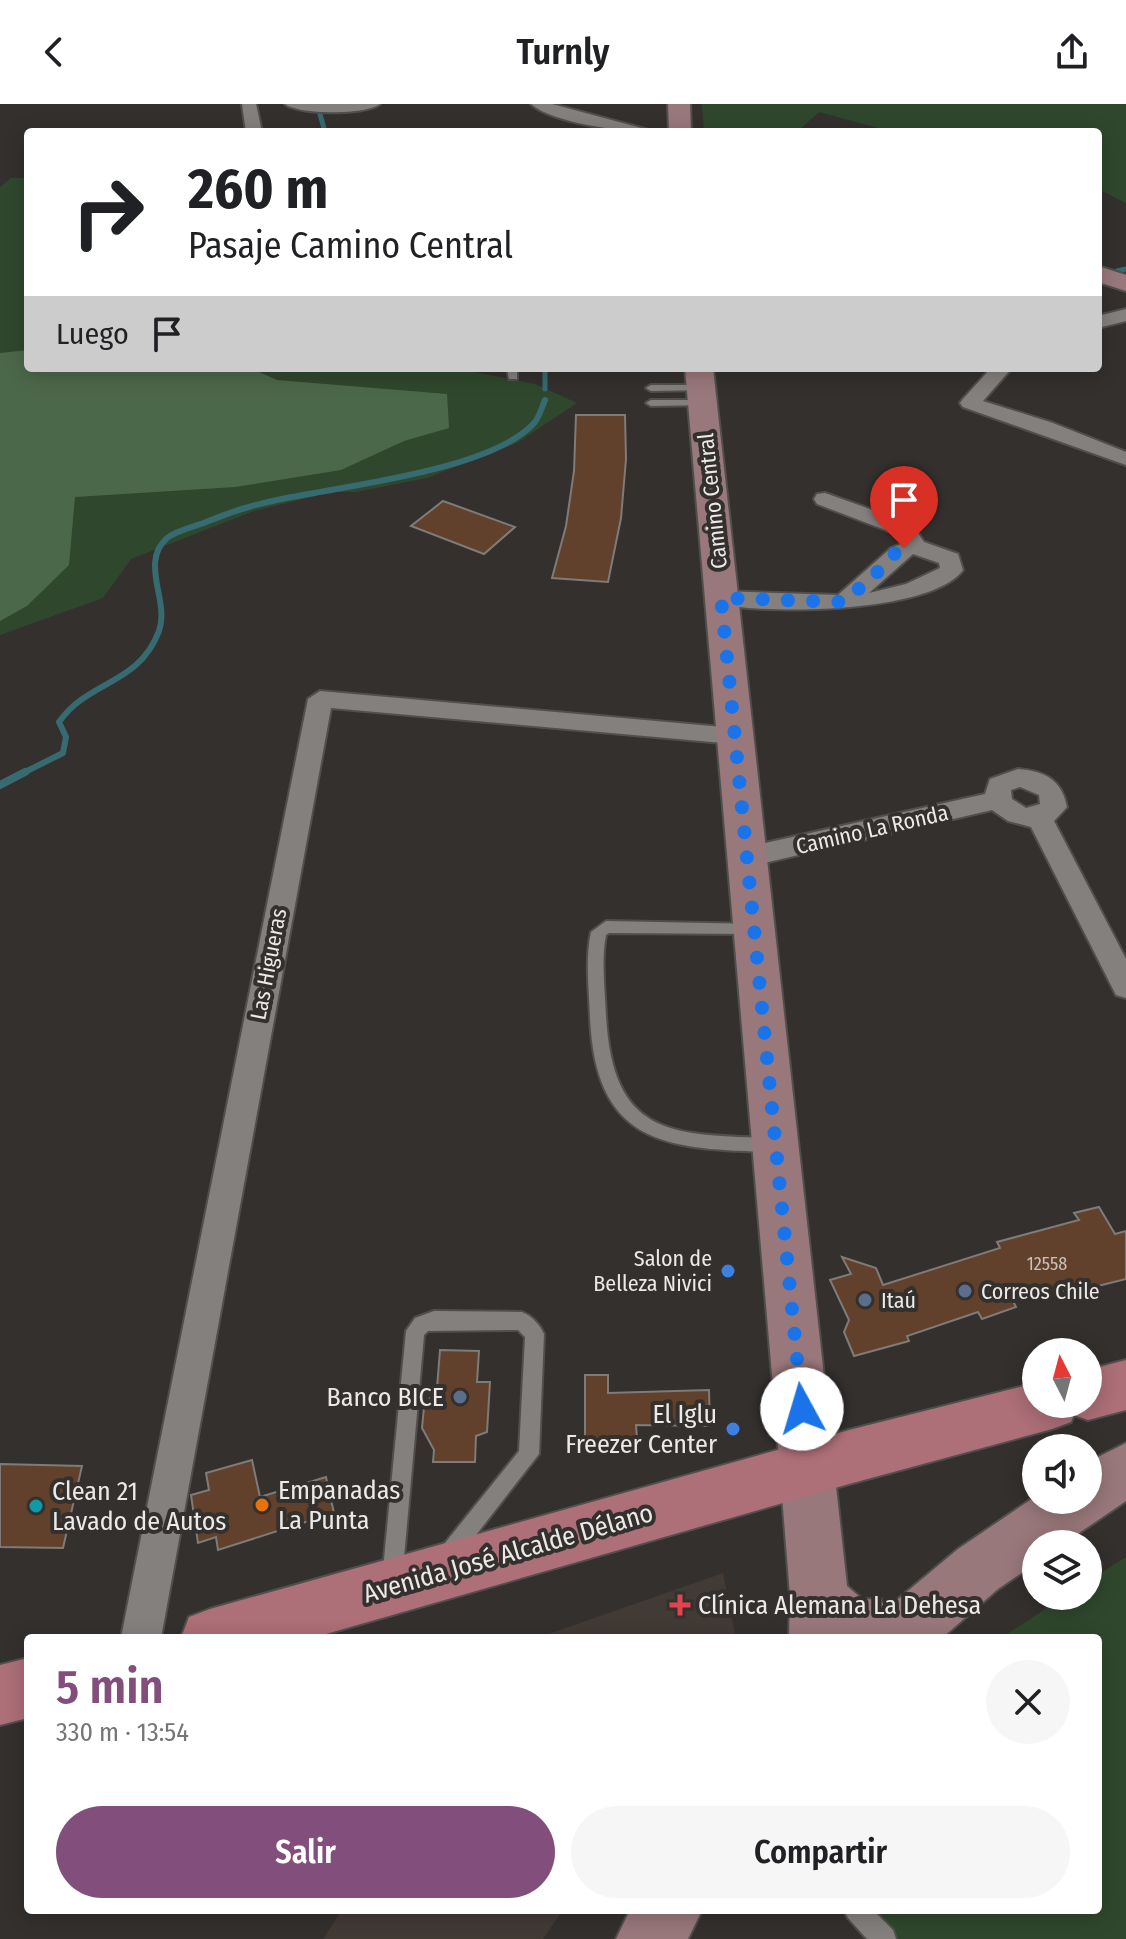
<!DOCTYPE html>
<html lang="es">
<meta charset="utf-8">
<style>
:root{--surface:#fff;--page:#f6f6f6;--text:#202124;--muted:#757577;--accent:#824f7c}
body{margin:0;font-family:"Fira Sans Condensed",sans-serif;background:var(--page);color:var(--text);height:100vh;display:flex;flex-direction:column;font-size:30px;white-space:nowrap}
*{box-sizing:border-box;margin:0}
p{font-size:26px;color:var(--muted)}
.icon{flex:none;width:44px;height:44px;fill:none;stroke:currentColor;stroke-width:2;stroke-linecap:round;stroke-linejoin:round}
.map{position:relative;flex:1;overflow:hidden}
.side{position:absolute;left:24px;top:1530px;width:1078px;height:280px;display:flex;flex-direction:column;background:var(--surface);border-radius:8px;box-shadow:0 4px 20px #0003}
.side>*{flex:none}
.banner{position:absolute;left:24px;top:24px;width:1078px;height:244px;border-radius:8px;box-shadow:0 4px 20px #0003;background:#fff;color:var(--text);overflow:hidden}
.needle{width:52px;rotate:354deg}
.buttons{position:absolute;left:1022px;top:1234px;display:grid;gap:16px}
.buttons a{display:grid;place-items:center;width:80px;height:80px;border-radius:50%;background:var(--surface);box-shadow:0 4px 20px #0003;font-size:40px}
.pin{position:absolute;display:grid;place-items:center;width:68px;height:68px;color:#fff;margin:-82px -34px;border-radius:50% 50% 50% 0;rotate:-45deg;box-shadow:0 0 8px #0007}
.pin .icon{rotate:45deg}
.me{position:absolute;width:88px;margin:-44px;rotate:354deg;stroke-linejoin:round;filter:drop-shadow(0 0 6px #0008)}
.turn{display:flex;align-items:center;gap:28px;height:168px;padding:0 32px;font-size:36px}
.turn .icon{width:104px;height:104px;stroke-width:2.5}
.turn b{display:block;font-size:56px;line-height:68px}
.then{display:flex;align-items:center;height:76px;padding:0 32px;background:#0003;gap:16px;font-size:30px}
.round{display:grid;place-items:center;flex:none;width:84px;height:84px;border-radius:42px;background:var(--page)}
.overview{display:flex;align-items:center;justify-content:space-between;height:136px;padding:0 32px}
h1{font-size:48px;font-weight:600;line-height:60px;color:var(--accent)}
.button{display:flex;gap:16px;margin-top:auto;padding:16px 32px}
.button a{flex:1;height:92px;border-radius:48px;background:var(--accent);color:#fff;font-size:32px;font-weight:600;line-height:92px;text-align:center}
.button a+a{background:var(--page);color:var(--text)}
header{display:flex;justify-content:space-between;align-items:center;height:104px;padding:0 32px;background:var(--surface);font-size:36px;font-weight:600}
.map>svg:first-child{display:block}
.built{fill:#423a35}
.green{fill:#2f482d}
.forest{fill:#4c684a}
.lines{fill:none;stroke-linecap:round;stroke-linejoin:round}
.stream-far2{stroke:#366b71;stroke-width:5}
.stream-far1{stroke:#366b71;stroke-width:6}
.stream{stroke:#366b71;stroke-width:8}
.building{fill:#62412c;stroke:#7e7b78;stroke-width:2}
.lane-casing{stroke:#514f4d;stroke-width:4}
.street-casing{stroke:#514f4d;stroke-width:4}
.secondary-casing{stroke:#514f4d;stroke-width:4}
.primary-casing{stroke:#514f4d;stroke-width:4}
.lane{fill:#84807d;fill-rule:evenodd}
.street{fill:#84807d;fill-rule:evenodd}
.secondary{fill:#99787b;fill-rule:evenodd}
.primary{fill:#ad6f78;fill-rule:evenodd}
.route{stroke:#1a73e8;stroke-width:14;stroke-dasharray:0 25.2}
.shop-dot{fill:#3f7fe0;stroke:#33302e;stroke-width:3}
.service-dot{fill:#5c6f8a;stroke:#33302e;stroke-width:3}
.food-dot{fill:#e8710a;stroke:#33302e;stroke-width:3}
.culture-dot{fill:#0f9aa8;stroke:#33302e;stroke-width:3}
.health-dot{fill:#e0444e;stroke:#33302e;stroke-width:3}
.labels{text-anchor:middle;stroke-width:8;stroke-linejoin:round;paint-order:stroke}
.number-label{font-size:18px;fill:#cac0b9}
.street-label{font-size:22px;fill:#eceae8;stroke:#33302e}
.poi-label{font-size:22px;fill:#eceae8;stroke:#33302e;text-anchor:start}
.near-poi-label{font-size:26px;fill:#eceae8;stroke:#33302e;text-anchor:start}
.near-street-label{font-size:26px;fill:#eceae8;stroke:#33302e}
</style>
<header><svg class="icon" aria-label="back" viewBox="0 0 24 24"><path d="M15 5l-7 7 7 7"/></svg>Turnly<svg class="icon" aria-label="share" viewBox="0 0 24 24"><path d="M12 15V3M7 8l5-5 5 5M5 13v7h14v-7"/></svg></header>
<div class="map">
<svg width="1126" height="1835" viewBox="0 0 1126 1835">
<rect width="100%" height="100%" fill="#33302e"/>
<!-- built -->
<g class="built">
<path d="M723,1469L736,1534H537Z"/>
<path d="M342,1806H563L543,1835H323Z"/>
</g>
<!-- green -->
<g class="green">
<path d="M702,0H1126V99L1098,85V28H893L819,8L797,28H704Z"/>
<path d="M11,74H28V264H454L535,280L577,299L517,339L427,374L356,388H332L254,407L131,455L103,494L0,531V83Z"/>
<path d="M1126,1453V1835H877L849,1806H1098V1534H1001L1065,1492H1088V1477Z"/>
</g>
<!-- forest -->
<path class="forest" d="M28,246V264H250L277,276L447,290L449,324L404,337L341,366L235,383L75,393L69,461L27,502L0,517V249Z"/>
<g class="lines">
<!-- stream-far2 -->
<g class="stream-far2">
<path d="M320,10L325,28"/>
<path d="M1117,167L1126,165"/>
<path d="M545,264V285"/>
</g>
<!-- stream-far1 -->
<path class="stream-far1" d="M21,670L63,649L66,633L59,618C88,576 139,581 159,527C170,497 139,459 167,434C177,426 194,423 206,418C230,408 256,400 282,395C343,382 494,366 535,318C539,313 542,303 545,296"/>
<!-- stream -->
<path class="stream" d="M0,681L25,668"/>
</g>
<!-- building -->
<g class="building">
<path d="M576,311H625L626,355L621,414L608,478L552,474L566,422L574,367Z"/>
<path d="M443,397L515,423L484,450L411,422Z"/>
<path d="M1099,1103L1115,1130L1126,1127V1175L1066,1190L1062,1183L1013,1197L1016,1203L982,1215L978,1208L907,1232L909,1237L854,1252L844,1228L849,1216L830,1176L851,1170L842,1153L876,1164L883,1181L1000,1144L997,1138L1079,1116L1074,1109Z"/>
<path d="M440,1246L479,1247L477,1278H490L487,1328L476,1332L475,1358H433L434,1346L422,1324L424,1303L437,1284Z"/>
<path d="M585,1271H608V1289L709,1286L710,1322L636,1321L637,1334H585Z"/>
<path d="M252,1356L260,1393L326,1373L334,1409L218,1446L216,1433L198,1439L191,1391L209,1386L206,1369Z"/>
<path d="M0,1360L82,1362L63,1444L0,1443Z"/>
</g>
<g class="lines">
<defs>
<g id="lane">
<path d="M507,264H517V275H509Z"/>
<path d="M701,281L705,282V286L651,287L646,284L651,281Z"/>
<path d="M702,296L706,297V301L651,302L646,299L651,296Z"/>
<path d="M606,817L758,820L761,824L758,828L753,830L609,829L606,831C601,856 605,886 606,912C613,1032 670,1031 772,1034L778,1036L781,1041L778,1046L772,1048C665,1045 596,1041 590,914C589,886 585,855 591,828Z"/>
<path d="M434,1207L522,1208C532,1212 540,1221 544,1230L539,1350L455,1458L448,1461L441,1458L438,1451L441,1444L519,1347L525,1233L518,1226L428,1227L424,1231L402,1476L399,1483L392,1486L385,1483L382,1476L406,1227L415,1214Z"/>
<path d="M844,1806H873L893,1826L896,1835H867L848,1814Z"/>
</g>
<g id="street">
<path d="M242,0H256L262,28H246Z"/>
<path d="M285,0H380C366,11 299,11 285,0Z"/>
<path d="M531,0H552L656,28C625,28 554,20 531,0Z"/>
<path d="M1126,205V217L1098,224V212Z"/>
<path d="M991,264H1012L983,297L1053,319L1126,348V361L963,303L960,299L963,295Z"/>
<path d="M825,389L912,420L924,438L958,450L963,466C931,510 762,511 713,499L709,494L713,489L721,487L838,491L891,444L903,439L896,430L817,400L814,395L817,390ZM913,450L939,459L940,464L906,480L869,489Z"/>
<path d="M320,587L734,624L743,626L747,632L743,638L734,640L331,604L161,1534H121L308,595Z"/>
<path d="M1018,665C1045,667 1062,676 1067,703L1054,717L1126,855V894L1116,891L1031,723L1008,717L992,706L747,763L737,760L733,753L737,746L747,743L985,690L990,675ZM1020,683L1039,691L1040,700L1026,704L1012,695L1011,686Z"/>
</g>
<g id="secondary">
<path d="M668,0H690L691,28H669Z"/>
<path d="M1098,162L1126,171V187L1098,178Z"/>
<path d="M685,264H713L847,1482L862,1495L897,1496L958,1445L1036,1392V1396H1088V1358L1126,1339V1397L1063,1440H1036V1459L998,1485L942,1534H789L790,1491L775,1305Z"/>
<path d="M630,1806H702L688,1835H616Z"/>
</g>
<g id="primary">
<path d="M1126,1256V1306L1088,1316L1074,1311L1071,1318L1052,1325L849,1380L312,1534H181L189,1513L210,1505L849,1326L1036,1279V1300H1088V1266Z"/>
<path d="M28,1554V1614L0,1621V1561Z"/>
</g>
</defs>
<!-- lane casing -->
<use href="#lane" class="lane-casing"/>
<!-- street casing -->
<use href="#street" class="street-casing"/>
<!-- secondary casing -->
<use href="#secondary" class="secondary-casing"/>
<!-- primary casing -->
<use href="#primary" class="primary-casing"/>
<!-- lane -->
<use href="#lane" class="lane"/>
<!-- street -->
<use href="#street" class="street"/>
<!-- secondary -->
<use href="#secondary" class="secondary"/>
<!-- primary -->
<use href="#primary" class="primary"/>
</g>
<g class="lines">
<!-- route -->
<path class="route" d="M802,1305L721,494L843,498L874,472L891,452L904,444"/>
</g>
<!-- markers -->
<g class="shop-dot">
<circle cx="728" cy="1167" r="8"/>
<circle cx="733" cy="1325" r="8"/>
</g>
<g class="service-dot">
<circle cx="965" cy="1187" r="8"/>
<circle cx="865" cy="1196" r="8"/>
<circle cx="460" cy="1293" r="8"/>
</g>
<circle class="food-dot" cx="262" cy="1401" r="8"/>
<circle class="culture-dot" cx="36" cy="1402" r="8"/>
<path class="health-dot" d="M676 1489h8v8h8v8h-8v8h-8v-8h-8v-8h8z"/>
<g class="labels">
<!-- number labels -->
<g class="number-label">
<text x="1047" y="1166">12558</text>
</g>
<!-- street labels -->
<g class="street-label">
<text transform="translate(712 397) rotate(-96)" y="8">Camino Central</text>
<text transform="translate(872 725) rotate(-13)" y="8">Camino La Ronda</text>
<text transform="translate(268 860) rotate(-79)" y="8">Las Higueras</text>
</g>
<!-- poi labels -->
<g class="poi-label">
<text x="712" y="1162" text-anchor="end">Salon de<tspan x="712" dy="25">Belleza Nivici</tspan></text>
<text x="981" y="1195">Correos Chile</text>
<text x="881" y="1204">Itaú</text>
</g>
<!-- near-poi labels -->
<g class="near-poi-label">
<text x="444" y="1302" text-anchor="end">Banco BICE</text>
<text x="717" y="1319" text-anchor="end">El Iglu<tspan x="717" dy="30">Freezer Center</tspan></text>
<text x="278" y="1395">Empanadas<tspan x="278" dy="30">La Punta</tspan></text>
<text x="52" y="1396">Clean 21<tspan x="52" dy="30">Lavado de Autos</tspan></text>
<text x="698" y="1510">Clínica Alemana La Dehesa</text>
</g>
<!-- near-street labels -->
<g class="near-street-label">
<text transform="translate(508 1449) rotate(-16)" y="9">Avenida José Alcalde Délano</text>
</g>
</g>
</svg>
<div class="buttons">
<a><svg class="needle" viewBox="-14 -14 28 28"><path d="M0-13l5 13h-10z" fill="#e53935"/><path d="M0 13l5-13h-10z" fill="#757577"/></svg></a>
<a><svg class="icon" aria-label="sound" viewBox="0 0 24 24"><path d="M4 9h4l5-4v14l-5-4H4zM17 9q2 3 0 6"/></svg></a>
<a><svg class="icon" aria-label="layers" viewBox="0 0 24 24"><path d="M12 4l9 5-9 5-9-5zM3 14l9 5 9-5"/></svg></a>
</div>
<div class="pin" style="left:904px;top:444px;background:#d93025"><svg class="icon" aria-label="arrive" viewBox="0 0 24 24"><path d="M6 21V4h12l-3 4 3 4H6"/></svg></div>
<svg class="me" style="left:802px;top:1305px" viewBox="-20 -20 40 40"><circle r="19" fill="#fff"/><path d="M0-13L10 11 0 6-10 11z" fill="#1a73e8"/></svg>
<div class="banner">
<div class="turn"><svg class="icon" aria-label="right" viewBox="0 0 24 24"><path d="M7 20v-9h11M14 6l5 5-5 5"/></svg><div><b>260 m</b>Pasaje Camino Central</div></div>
<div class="then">Luego<svg class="icon" aria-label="arrive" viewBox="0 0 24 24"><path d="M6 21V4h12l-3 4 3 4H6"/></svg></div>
</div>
<section class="side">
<div class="overview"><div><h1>5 min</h1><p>330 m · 13:54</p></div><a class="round"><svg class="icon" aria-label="close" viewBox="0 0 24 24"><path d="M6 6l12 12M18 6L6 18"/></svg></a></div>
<div class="button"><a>Salir</a><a>Compartir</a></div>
</section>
</div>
